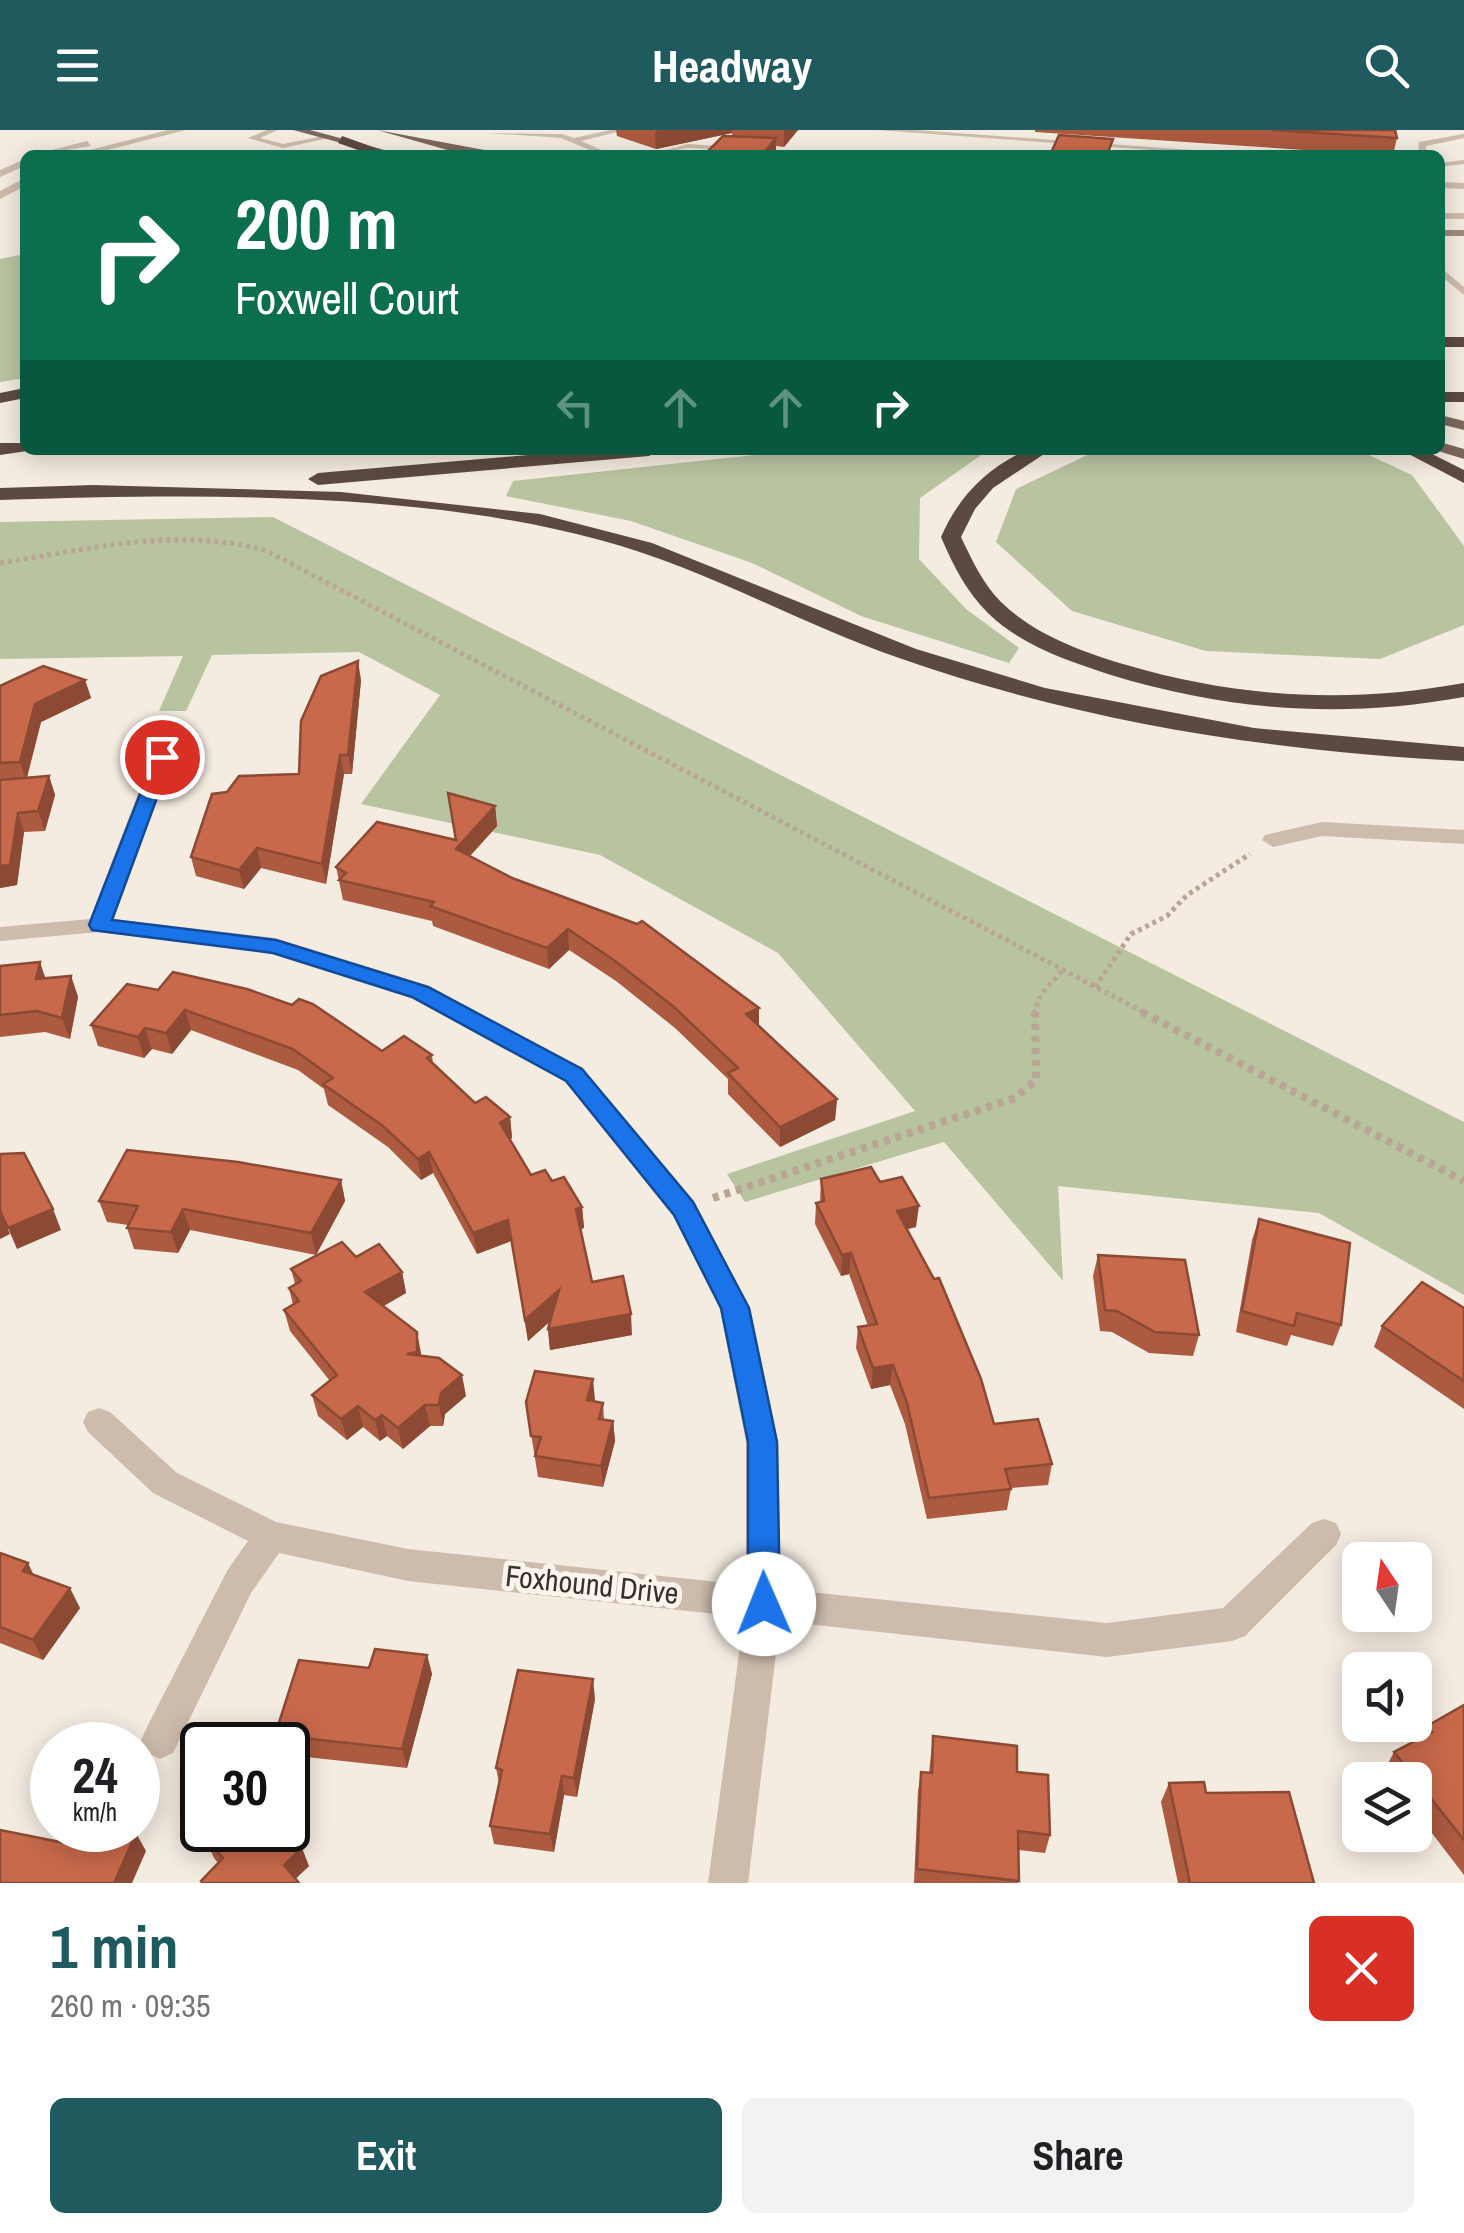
<!DOCTYPE html>
<meta charset="utf-8">
<style>
:root{--surface:#fff;--page:#f2f2f2;--text:#202124;--muted:#757577;--accent:#1f5a5e}
body{margin:0;font-family:"Archivo Narrow",sans-serif;background:var(--page);color:var(--text);height:100vh;display:flex;flex-direction:column;font-size:38px;white-space:nowrap}
*{box-sizing:border-box;margin:0}
p{font-size:32px;color:var(--muted)}
.icon{flex:none;width:55px;height:55px;fill:none;stroke:currentColor;stroke-width:2;stroke-linecap:round;stroke-linejoin:round}
.map{position:relative;height:1753px;overflow:hidden}
.panel{display:flex;flex-direction:column;background:var(--surface);flex:1}
.panel>*{flex:none}
.guide{position:absolute;left:20px;top:20px;width:1425px;height:305px;border-radius:15px;box-shadow:0 5px 25px #0003;background:#0b6e4f;color:#fff;overflow:hidden}
.needle{width:65px;rotate:347deg}
.buttons{position:absolute;left:1342px;top:1412px;display:grid;gap:20px}
.buttons a{display:grid;place-items:center;width:90px;height:90px;border-radius:15px;background:var(--surface);box-shadow:0 5px 25px #0003;font-size:50px}
.speed{position:absolute;left:30px;top:1592px;display:flex;gap:20px;font-size:50px;font-weight:700;text-align:center}
.speed>*{display:grid;place-content:center;width:130px;height:130px;border-radius:50%;background:var(--surface);box-shadow:0 5px 25px #0003;line-height:1}
.speed small{font-size:25px;font-weight:400}
.speed .limit{border:5px solid #111;border-radius:15px;background:#fff;color:#111}
.pin{position:absolute;display:grid;place-items:center;width:85px;height:85px;color:#fff;margin:-42px;border:5px solid #fff;border-radius:50%;box-shadow:0 2px 10px #0007}
.me{position:absolute;width:110px;margin:-55px;rotate:359deg;stroke-linejoin:round;filter:drop-shadow(0 0 8px #0008)}
.turn{display:flex;align-items:center;gap:35px;height:210px;padding:0 50px;font-size:45px}
.turn .icon{width:130px;height:130px;stroke-width:2.5}
.turn b{display:block;font-size:70px;line-height:85px}
.lanes{display:flex;align-items:center;height:95px;padding:0 50px;background:#0003;justify-content:center;gap:50px;direction:ltr}
.lanes .off{opacity:.35}
.round{display:grid;place-items:center;flex:none;width:105px;height:105px;border-radius:15px;background:var(--page)}
.summary{display:flex;align-items:center;justify-content:space-between;height:170px;padding:0 50px}
h1{font-size:60px;font-weight:800;line-height:75px;color:var(--accent)}
.button{display:flex;gap:20px;margin-top:auto;padding:20px 50px}
.button a{flex:1;height:115px;border-radius:15px;background:var(--accent);color:#fff;font-size:40px;font-weight:800;line-height:115px;text-align:center}
.button a+a{background:var(--page);color:var(--text)}
header{display:flex;justify-content:space-between;align-items:center;height:130px;padding:0 50px;background:var(--accent);color:#fff;font-size:45px;font-weight:800}
.map>svg:first-child{display:block}
.green{fill:#b8c4a0}
.lines{fill:none;stroke-linecap:round;stroke-linejoin:round}
.path-far1{stroke:#b9a596;stroke-width:5;stroke-dasharray:4 4;stroke-linecap:butt}
.path{stroke:#b9a596;stroke-width:8;stroke-dasharray:6 6;stroke-linecap:butt}
.service{fill:#cdbbac;fill-rule:evenodd}
.minor{fill:#cdbbac;fill-rule:evenodd}
.secondary{fill:#a18a7d;fill-rule:evenodd}
.primary{fill:#7d675c;fill-rule:evenodd}
.motorway{fill:#5c4a42;fill-rule:evenodd}
.wall{fill:#ac5a40}
.shaded-wall{fill:#8c4a34}
.building{fill:#c8694b;stroke:#8c4a34;stroke-width:2.5}
.route{fill:#1a73e8;stroke:#114b97;stroke-width:2.5}
.labels{text-anchor:middle;stroke-width:10;stroke-linejoin:round;paint-order:stroke}
.near-street-label{font-size:30px;fill:#3b302b;stroke:#fbf5ee}
</style>
<header><svg class="icon" aria-label="menu" viewBox="0 0 24 24"><path d="M4 6h16M4 12h16M4 18h16"/></svg>Headway<svg class="icon" aria-label="search" viewBox="0 0 24 24"><circle cx="10" cy="10" r="6"/><path d="M15 15l6 6"/></svg></header>
<div class="map">
<svg width="1464" height="1753" viewBox="0 0 1464 1753">
<rect width="100%" height="100%" fill="#f4ebe1"/>
<!-- green -->
<g class="green">
<path d="M25,124V248L0,252V129Z"/>
<path d="M801,320L987,321L920,368L919,429L966,479L1019,518L1009,533L861,486L752,433L631,391L506,366L513,351Z"/>
<path d="M1098,320H1358L1412,345L1464,416V495L1380,529L1206,521L1072,481L996,412L1016,359Z"/>
<path d="M273,387L1464,992V1165L1319,1083L1058,1056L1063,1151L944,1012L745,1072L727,1044L915,981L778,823L600,725L361,674L440,565L359,522L212,525L186,581H159L183,526L0,529V392Z"/>
</g>
<g class="lines">
<!-- path-far1 -->
<g class="path-far1">
<path d="M0,433C89,419 178,396 267,421L1147,884"/>
<path d="M1095,857L1131,804L1167,786L1187,765L1250,724"/>
<path d="M1034,884L1041,864L1063,840"/>
</g>
<!-- path -->
<g class="path">
<path d="M1142,882L1464,1051"/>
<path d="M713,1068L1015,968L1036,950L1035,882"/>
</g>
<!-- service -->
<g class="service">
<path d="M267,0H278L260,8L283,14L329,5L333,7L283,18L248,8Z"/>
<path d="M610,0H625L581,11L613,25H602L561,8L488,3L562,4L574,8Z"/>
<path d="M876,0H916L1261,25H1220Z"/>
<path d="M1464,4V8L1426,16V25H1418L1419,12Z"/>
<path d="M688,14L806,22L810,24L688,18L647,25Z"/>
<path d="M1464,30V34L1440,37V33Z"/>
<path d="M1440,52L1464,53V59L1440,58Z"/>
<rect x="1440" y="83" width="24" height="6"/>
<path d="M1440,137L1464,157V165L1440,145Z"/>
</g>
<!-- minor -->
<g class="minor">
<path d="M168,0H186L88,25H70Z"/>
<path d="M87,11L91,16L39,25L40,23Z"/>
<path d="M25,29V36L0,47V40Z"/>
<path d="M25,48V56L0,69V61Z"/>
<path d="M162,621L172,627L113,789L275,808L429,856L583,939L694,1071L750,1179L778,1312L781,1459L1107,1493L1223,1478L1312,1393L1324,1389L1336,1393L1341,1404L1336,1415L1245,1506L1232,1511L1107,1527L780,1491L748,1753H708L744,1487L408,1451L279,1423L251,1463L173,1623L160,1629L147,1623L141,1610L147,1597L227,1441L248,1411L153,1363L88,1302L83,1292L88,1282L99,1278L110,1282L177,1343L276,1392L408,1419L746,1455V1312L720,1179L673,1085L565,951L411,868L272,823L99,802L0,811V797L90,789L152,627Z"/>
<path d="M1322,692L1464,700V714L1322,706L1273,717L1262,710L1265,705Z"/>
</g>
<!-- secondary -->
<rect class="secondary" x="1440" y="100" width="24" height="6"/>
<!-- primary -->
<g class="primary">
<path d="M293,0H310L403,25H386Z"/>
<path d="M377,0L512,25H465Z"/>
<path d="M1440,285L1464,291V300L1440,294Z"/>
<path d="M1440,312L1464,319V329L1435,320H1440Z"/>
</g>
<!-- motorway -->
<g class="motorway">
<path d="M342,6L387,22L389,25H372L338,13Z"/>
<rect x="1440" y="207" width="24" height="10"/>
<path d="M25,258V268L0,273V263Z"/>
<rect x="1440" y="262" width="24" height="10"/>
<path d="M0,313H25V320H34L0,325Z"/>
<path d="M586,320H658L649,326L318,355L308,349L318,343Z"/>
<path d="M1026,320H1050L993,358L975,379L961,407C972,430 983,454 1001,472C1034,504 1080,521 1123,534C1237,568 1348,574 1464,553V567C1343,589 1229,581 1111,545C1068,531 1022,516 989,484C967,463 953,435 941,407C959,366 986,339 1026,320Z"/>
<path d="M1401,320H1424L1464,340V353Z"/>
<path d="M93,355L341,362L540,384L652,413L916,519L1045,558L1254,598L1464,617V631C1273,622 1083,592 902,529C800,494 705,438 600,410C416,360 190,364 0,370V358Z"/>
</g>
</g>
<!-- wall -->
<g class="wall">
<path d="M616,0H798L784,17L776,16V25H707V22L732,6V3L656,19L617,6Z"/>
<path d="M1035,0H1395L1397,8L1393,25H1379L1035,2Z"/>
<path d="M85,550L91,568L41,592L27,648L49,646L55,665L45,701L24,702L17,755L0,758V556Z"/>
<path d="M361,550L352,644H344L326,754L261,738L244,759L196,746L191,727L227,662L299,644Z"/>
<path d="M448,663L495,676L497,696L470,726L759,897L837,969L835,990L780,1017L728,964V949L675,898L616,851L569,820L549,839L433,796L432,791L343,770L336,737L455,709Z"/>
<path d="M0,836L46,849L71,846L78,867L70,909L45,902L0,907Z"/>
<path d="M127,854L382,921L432,925L433,934L475,973L510,987L512,1008L510,1010L531,1045L552,1051L582,1077L584,1098L581,1099L592,1152L632,1205L550,1220L548,1199L550,1191L528,1211L511,1111L477,1124L433,1043L421,1050L388,1017L328,975L324,959L298,940L191,900L172,924L152,919L144,928L98,916L91,895Z"/>
<path d="M821,1049L880,1052L916,1097L907,1099L994,1294L1052,1334L1048,1355L1011,1358L1007,1380L927,1389L905,1294L890,1255L871,1259L856,1218L858,1197L868,1196L849,1144L841,1146L815,1094L816,1073L820,1072Z"/>
<path d="M341,1050L345,1071L316,1125L190,1100L178,1123L134,1119L127,1098L128,1095L107,1092L99,1071Z"/>
<path d="M1259,1089L1341,1195L1333,1216L1291,1205L1287,1216L1236,1202L1252,1110Z"/>
<path d="M1098,1125L1199,1205L1193,1226L1149,1223L1112,1202L1100,1201L1093,1146Z"/>
<path d="M356,1127L402,1142L406,1163L383,1176L421,1225L466,1266L445,1284L443,1296H430L403,1319L387,1306L380,1311L363,1297L347,1310L318,1286L312,1265L330,1251L290,1201L284,1180L293,1175L289,1158L295,1154L291,1139Z"/>
<path d="M1464,1178V1279L1374,1217L1382,1196Z"/>
<path d="M595,1271L603,1273L604,1289L613,1291L615,1311L603,1357L538,1347L526,1272Z"/>
<path d="M0,1423L33,1444L80,1478L43,1530L0,1513Z"/>
<path d="M427,1525L432,1544L407,1638L288,1625V1615H279L275,1605L369,1538Z"/>
<path d="M595,1569L577,1667L564,1665L554,1722L494,1714L490,1696L499,1653L496,1638Z"/>
<path d="M1464,1575V1745L1415,1681V1650H1391L1384,1641L1394,1622L1420,1608L1427,1596Z"/>
<path d="M933,1606L1017,1642L1050,1705L1045,1723L1019,1720L1018,1753H914L918,1661L921,1642L929,1643Z"/>
<path d="M1169,1653L1206,1663L1314,1753H1178L1161,1672Z"/>
<path d="M205,1709L309,1736L295,1749L218,1733L214,1728Z"/>
</g>
<!-- shaded-wall -->
<g class="shaded-wall">
<path d="M663,0H732V3L656,19L655,1Z"/>
<path d="M784,0H798L784,17Z"/>
<path d="M776,8V25H762Z"/>
<path d="M358,531L361,550L352,644L348,625Z"/>
<path d="M85,550L91,568L41,592L26,650L20,632L35,574Z"/>
<path d="M340,625L344,644L326,754L322,734Z"/>
<path d="M49,646L55,665L45,701L38,681Z"/>
<path d="M495,676L497,696L458,739L456,719Z"/>
<path d="M18,683L24,702L17,755L0,758V736Z"/>
<path d="M257,718L261,738L244,759L239,740Z"/>
<path d="M568,799L569,820L549,839L547,818Z"/>
<path d="M40,832L47,853L36,849Z"/>
<path d="M71,846L78,867L70,909L62,888Z"/>
<path d="M759,878V898L746,884Z"/>
<path d="M185,880L191,900L172,924L166,903Z"/>
<path d="M145,898L152,919L144,928L138,907Z"/>
<path d="M837,969L835,990L780,1017V997Z"/>
<path d="M510,987L512,1008L503,1014L500,993Z"/>
<path d="M429,1022L433,1043L421,1050L418,1029Z"/>
<path d="M341,1050L345,1071L316,1125L311,1103Z"/>
<path d="M919,1076L916,1097L895,1102L897,1081Z"/>
<path d="M582,1077L584,1098L578,1100L576,1079Z"/>
<path d="M53,1079L61,1100L17,1119L8,1098Z"/>
<path d="M183,1079L190,1100L178,1123L171,1102Z"/>
<path d="M1,1083L10,1104L0,1109V1084Z"/>
<path d="M508,1090L511,1111L477,1124L473,1103Z"/>
<path d="M851,1123L849,1144L841,1146L842,1125Z"/>
<path d="M402,1142L406,1163L370,1184L365,1162Z"/>
<path d="M559,1160L562,1181L528,1211L525,1190Z"/>
<path d="M631,1184L632,1205L550,1220L548,1199Z"/>
<path d="M417,1202L421,1223V1243L407,1224Z"/>
<path d="M893,1235L890,1255L871,1259L873,1238Z"/>
<path d="M462,1245L466,1266L445,1284L443,1296L439,1275L441,1263Z"/>
<path d="M593,1249L595,1270L589,1291L587,1270Z"/>
<path d="M425,1275L430,1296L403,1319L398,1298Z"/>
<path d="M358,1276L363,1297L347,1310L341,1289Z"/>
<path d="M382,1285L387,1306L380,1311L375,1290Z"/>
<path d="M613,1291L615,1311L603,1357L601,1336Z"/>
<path d="M28,1433L38,1454L23,1441Z"/>
<path d="M70,1458L80,1478L43,1530L33,1510Z"/>
<path d="M427,1525L432,1544L407,1638L402,1619Z"/>
<path d="M593,1549L595,1569L577,1667L574,1648Z"/>
<path d="M562,1646L564,1665L554,1722L550,1704Z"/>
<path d="M136,1703L146,1721L132,1753H114Z"/>
<path d="M302,1718L309,1736L291,1753L284,1735Z"/>
</g>
<!-- building -->
<g class="building">
<path d="M1272,0H1395L1397,8Z"/>
<path d="M1059,5L1113,9L1107,25H1050Z"/>
<path d="M723,6L776,8L762,25L707,22Z"/>
<path d="M358,531L348,625H340L322,734L257,718L239,740L191,727L212,664L227,662L239,646L299,644L301,591L321,546Z"/>
<path d="M43,536L85,550L35,574L20,632L0,633V556Z"/>
<path d="M49,646L38,681L18,683L10,735L0,736V650Z"/>
<path d="M448,663L495,676L456,719L512,748L637,794L642,791L759,878L746,884L837,969L780,997L728,943L738,938L674,877L615,831L568,799L547,818L430,776L434,772L339,750L346,743L336,737L377,692L456,710Z"/>
<path d="M40,832L36,849L71,846L62,888L37,881L0,885V836Z"/>
<path d="M173,842L247,859L292,875L299,869L313,874L382,921L404,906L432,925L427,928L475,973L486,967L510,987L500,993L531,1045L545,1040L552,1051L564,1047L582,1077L576,1079L592,1152L623,1146L631,1184L548,1199L559,1160L525,1190L508,1090L473,1103L429,1022L418,1029L383,996L323,954L333,948L293,919L185,880L166,903L145,898L138,907L91,895L127,854L158,860Z"/>
<path d="M127,1020L238,1032L341,1050L311,1103L183,1079L171,1102L127,1098L138,1076L99,1071Z"/>
<path d="M24,1023L53,1079L8,1098L1,1083L0,1084V1024Z"/>
<path d="M871,1037L880,1052L902,1047L919,1076L897,1081L934,1149L939,1148L981,1249L994,1294L1038,1289L1052,1334L1005,1339L1011,1359L929,1368L907,1273L893,1235L873,1238L858,1197L877,1194L851,1123L842,1125L816,1073L824,1071L821,1049Z"/>
<path d="M1259,1089L1350,1113L1341,1195L1297,1183L1294,1196L1242,1181Z"/>
<path d="M342,1112L356,1127L379,1114L402,1142L365,1162L417,1202V1222L407,1224L439,1228L462,1245L441,1263L439,1275H425L398,1298L382,1285L375,1290L358,1276L341,1289L312,1265L337,1245L284,1180L299,1171L289,1158L301,1151L291,1139Z"/>
<path d="M1098,1125L1185,1130L1199,1205L1155,1202L1117,1181L1105,1180Z"/>
<path d="M1422,1152L1464,1178V1251L1382,1196Z"/>
<path d="M535,1241L593,1249L587,1270L603,1273L599,1289L613,1291L601,1336L535,1326L541,1307L531,1306L526,1272Z"/>
<path d="M0,1423L28,1433L23,1441L70,1458L33,1510L0,1497Z"/>
<path d="M375,1519L427,1525L402,1619L275,1605L299,1530L369,1538Z"/>
<path d="M518,1540L593,1549L574,1648L562,1646L550,1704L490,1696L502,1640L496,1638Z"/>
<path d="M1464,1575V1710L1394,1622L1432,1602L1427,1596Z"/>
<path d="M933,1606L1017,1616V1642L1048,1645L1050,1705L1018,1701L1019,1751L917,1739L921,1642L932,1643Z"/>
<path d="M1204,1652L1206,1663L1289,1662L1314,1753H1190L1169,1653Z"/>
<path d="M0,1700L65,1713L71,1700H121L136,1703L114,1753H0Z"/>
<path d="M215,1700H287L302,1718L284,1735L299,1753H203L201,1751L223,1728L205,1709Z"/>
</g>
<!-- route -->
<path class="route" d="M156,623L172,627L112,790L276,810L428,857L582,939L693,1072L749,1178L777,1312L780,1474L776,1485L764,1489L753,1485L748,1474V1312L721,1178L674,1085L566,951L412,867L273,823L92,800L89,795Z"/>
<g class="labels">
<!-- near-street labels -->
<g class="near-street-label">
<text transform="translate(592 1455) rotate(6)" y="10">Foxhound Drive</text>
</g>
</g>
</svg>
<div class="buttons">
<a><svg class="needle" viewBox="-14 -14 28 28"><path d="M0-13l5 13h-10z" fill="#e53935"/><path d="M0 13l5-13h-10z" fill="#757577"/></svg></a>
<a><svg class="icon" aria-label="sound" viewBox="0 0 24 24"><path d="M4 9h4l5-4v14l-5-4H4zM17 9q2 3 0 6"/></svg></a>
<a><svg class="icon" aria-label="layers" viewBox="0 0 24 24"><path d="M12 4l9 5-9 5-9-5zM3 14l9 5 9-5"/></svg></a>
</div>
<div class="speed"><div>24<small>km/h</small></div><div class="limit">30</div></div>
<div class="pin" style="left:162px;top:627px;background:#d93025"><svg class="icon" aria-label="arrive" viewBox="0 0 24 24"><path d="M6 21V4h12l-3 4 3 4H6"/></svg></div>
<svg class="me" style="left:764px;top:1474px" viewBox="-20 -20 40 40"><circle r="19" fill="#fff"/><path d="M0-13L10 11 0 6-10 11z" fill="#1a73e8"/></svg>
<div class="guide">
<div class="turn"><svg class="icon" aria-label="right" viewBox="0 0 24 24"><path d="M7 20v-9h11M14 6l5 5-5 5"/></svg><div><b>200 m</b>Foxwell Court</div></div>
<div class="lanes"><svg class="icon off" aria-label="left" viewBox="0 0 24 24"><path d="M17 20v-9H6M10 6l-5 5 5 5"/></svg><svg class="icon off" aria-label="ahead" viewBox="0 0 24 24"><path d="M12 20V5M6 11l6-6 6 6"/></svg><svg class="icon off" aria-label="ahead" viewBox="0 0 24 24"><path d="M12 20V5M6 11l6-6 6 6"/></svg><svg class="icon" aria-label="right" viewBox="0 0 24 24"><path d="M7 20v-9h11M14 6l5 5-5 5"/></svg></div>
</div>
</div>
<section class="panel">
<div class="summary"><div><h1>1 min</h1><p>260 m · 09:35</p></div><a class="round" style="background:#d93025;color:#fff"><svg class="icon" aria-label="close" viewBox="0 0 24 24"><path d="M6 6l12 12M18 6L6 18"/></svg></a></div>
<div class="button"><a>Exit</a><a>Share</a></div>
</section>
